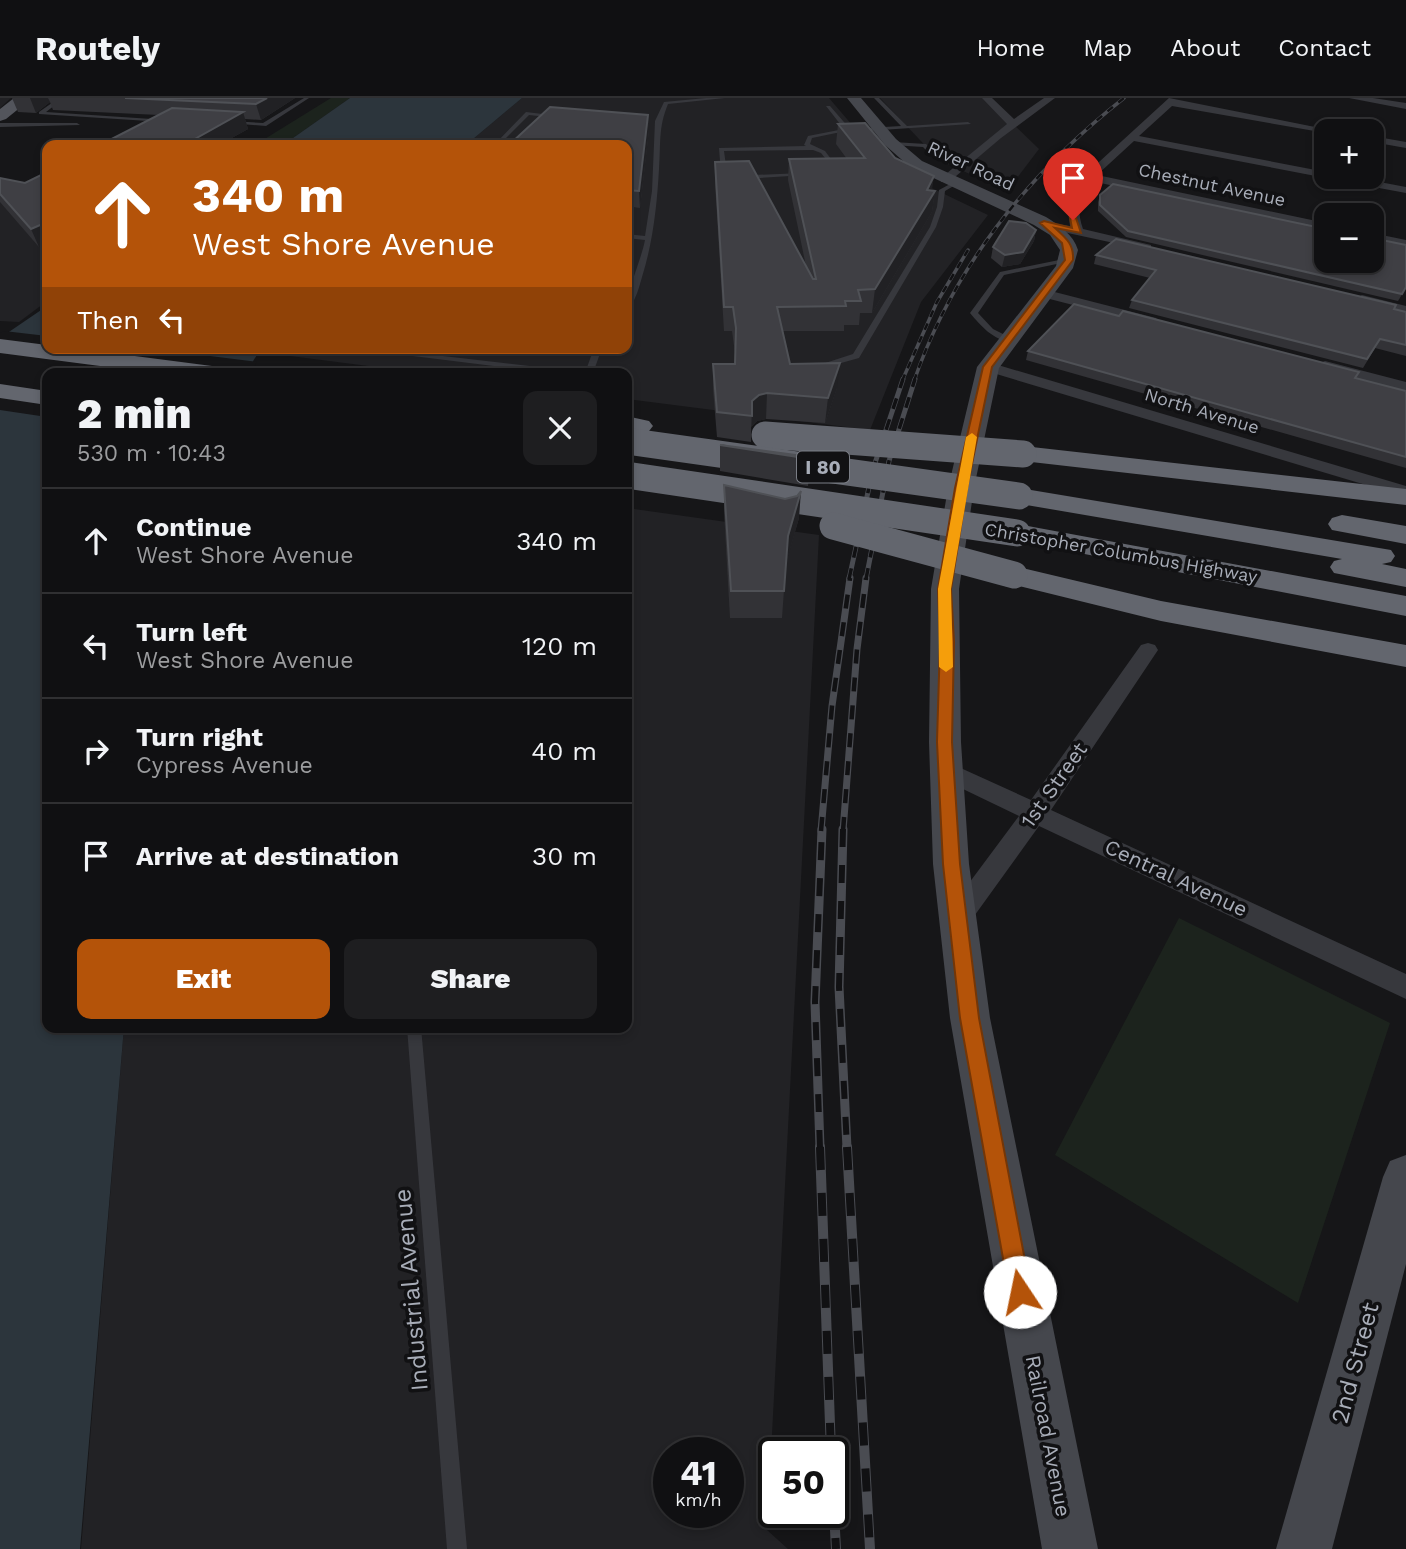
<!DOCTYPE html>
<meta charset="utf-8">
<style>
:root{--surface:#101012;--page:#1e1e20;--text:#f1f3f6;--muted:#9c9d9f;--line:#303032;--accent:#b45309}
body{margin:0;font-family:"Work Sans",sans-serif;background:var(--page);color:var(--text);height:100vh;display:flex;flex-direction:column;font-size:26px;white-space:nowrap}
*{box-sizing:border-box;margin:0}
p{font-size:23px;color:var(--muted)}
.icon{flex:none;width:38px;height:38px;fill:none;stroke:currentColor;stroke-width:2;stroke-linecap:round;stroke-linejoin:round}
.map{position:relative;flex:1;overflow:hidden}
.details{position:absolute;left:42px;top:270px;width:590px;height:665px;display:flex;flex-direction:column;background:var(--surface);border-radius:14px;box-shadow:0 4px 10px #0003,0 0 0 2px var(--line)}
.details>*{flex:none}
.guide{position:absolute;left:42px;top:42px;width:590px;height:214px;border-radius:14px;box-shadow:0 4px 10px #0003,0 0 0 2px var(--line);background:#b45309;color:#fff;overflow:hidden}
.controls{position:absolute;left:1314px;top:21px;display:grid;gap:14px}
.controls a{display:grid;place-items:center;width:70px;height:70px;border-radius:14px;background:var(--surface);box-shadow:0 4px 10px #0003,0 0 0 2px var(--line);font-size:35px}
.speed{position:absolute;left:653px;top:1339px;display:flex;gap:14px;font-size:35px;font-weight:700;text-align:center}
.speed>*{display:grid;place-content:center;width:91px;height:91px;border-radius:50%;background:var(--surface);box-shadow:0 4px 10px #0003,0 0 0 2px var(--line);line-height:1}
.speed small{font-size:18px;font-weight:400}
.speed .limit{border:4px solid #111;border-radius:10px;background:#fff;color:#111}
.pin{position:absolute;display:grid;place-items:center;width:60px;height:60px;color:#fff;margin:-72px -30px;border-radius:50% 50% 50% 0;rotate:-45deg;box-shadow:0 0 7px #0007}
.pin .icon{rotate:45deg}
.me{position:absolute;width:77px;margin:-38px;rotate:349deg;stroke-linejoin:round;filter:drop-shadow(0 0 5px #0008)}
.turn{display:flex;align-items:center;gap:24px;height:147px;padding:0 35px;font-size:32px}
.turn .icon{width:91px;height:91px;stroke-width:2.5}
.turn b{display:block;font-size:49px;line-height:60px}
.then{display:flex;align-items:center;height:66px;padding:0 35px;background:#0003;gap:14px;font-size:26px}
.round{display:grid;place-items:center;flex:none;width:74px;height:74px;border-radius:14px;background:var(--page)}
.summary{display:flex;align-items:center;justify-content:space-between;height:119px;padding:0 35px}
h1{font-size:42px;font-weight:800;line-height:52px}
.cta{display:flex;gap:14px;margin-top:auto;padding:14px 35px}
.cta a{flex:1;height:80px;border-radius:14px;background:var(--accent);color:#fff;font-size:28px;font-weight:800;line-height:80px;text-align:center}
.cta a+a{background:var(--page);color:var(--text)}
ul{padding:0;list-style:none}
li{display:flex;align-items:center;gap:21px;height:105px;padding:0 35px;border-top:2px solid var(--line)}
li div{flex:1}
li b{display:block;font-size:26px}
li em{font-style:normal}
header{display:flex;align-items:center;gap:42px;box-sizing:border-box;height:98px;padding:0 35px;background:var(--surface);border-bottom:2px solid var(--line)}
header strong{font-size:33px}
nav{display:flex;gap:38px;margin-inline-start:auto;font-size:24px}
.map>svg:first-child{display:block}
.built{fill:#222225;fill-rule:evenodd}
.green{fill:#1c231d}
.water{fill:#2c353c}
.pier{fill:#161618}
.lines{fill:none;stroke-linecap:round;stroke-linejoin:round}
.service{fill:#37383d;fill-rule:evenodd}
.minor{fill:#37383d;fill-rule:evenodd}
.secondary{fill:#45474d;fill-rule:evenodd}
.primary{fill:#53555c;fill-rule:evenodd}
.motorway{fill:#63666e;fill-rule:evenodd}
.rail-far4-casing{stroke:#4a4c52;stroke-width:3.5}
.rail-far3-casing{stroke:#4a4c52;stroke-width:5}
.rail-far2-casing{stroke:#4a4c52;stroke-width:7}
.rail-far1-casing{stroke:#4a4c52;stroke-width:9}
.rail-casing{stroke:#4a4c52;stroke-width:10}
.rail-far4{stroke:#111113;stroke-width:2.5;stroke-dasharray:7;stroke-linecap:butt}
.rail-far3{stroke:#111113;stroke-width:3.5;stroke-dasharray:11;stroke-linecap:butt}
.rail-far2{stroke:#111113;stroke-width:4.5;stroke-dasharray:14;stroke-linecap:butt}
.rail-far1{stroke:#111113;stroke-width:6;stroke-dasharray:18;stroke-linecap:butt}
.rail{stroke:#111113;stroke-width:8;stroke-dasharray:23;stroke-linecap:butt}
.motorway-bridge{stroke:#63666e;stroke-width:27}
.wall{fill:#323236}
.shaded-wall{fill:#212124}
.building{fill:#3f3f44;stroke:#4f5156;stroke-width:2}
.route{fill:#b45309;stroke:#753606;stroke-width:2}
.slow{fill:#f59e0b}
.labels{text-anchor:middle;stroke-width:7;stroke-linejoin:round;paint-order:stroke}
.far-street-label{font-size:18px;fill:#a8adb8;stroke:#111113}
.shield{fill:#111113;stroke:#7b7e86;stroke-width:2}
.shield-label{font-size:19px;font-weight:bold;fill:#a8adb8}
.street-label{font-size:21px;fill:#a8adb8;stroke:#111113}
.near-street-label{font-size:24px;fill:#a8adb8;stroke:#111113}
</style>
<header>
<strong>Routely</strong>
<nav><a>Home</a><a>Map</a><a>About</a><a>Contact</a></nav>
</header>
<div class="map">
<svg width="1406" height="1451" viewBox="0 0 1406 1451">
<rect width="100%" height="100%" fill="#161618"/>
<!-- built -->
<g class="built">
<path d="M522,0H829L888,69L988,117L921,204L870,332L627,301L626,275H423L259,254L260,250H626V47H466Z"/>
<path d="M880,0H986L1039,51L1007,93L939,62Z"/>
<path d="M0,92L47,103V203L19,224L0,223Z"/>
<path d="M627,410L819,437L767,1432L788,1451H81L124,929H626ZM668,1354H728V1414H668Z"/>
</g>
<!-- green -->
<g class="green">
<path d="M331,0H350L283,47H255Z"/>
<path d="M1179,820L1390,925L1298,1205L1055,1057Z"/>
</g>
<!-- water -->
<g class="water">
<path d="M350,0H522L466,47H283Z"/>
<path d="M47,208V250H261L246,275H47V929H124L80,1451H0V240Z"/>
</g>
<!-- pier -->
<path class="pier" d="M4,233L47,238V250H146L257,264L250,275H47V319L0,312V235Z"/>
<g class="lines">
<!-- service -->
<g class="service">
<path d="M59,0H64L46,14L167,22L164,24L39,16V14Z"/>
<path d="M304,0H309L266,28L228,25L231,23L263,25Z"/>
<path d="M706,0H725L668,6C658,30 661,46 659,71C657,107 653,144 642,179C639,190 635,205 626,213C626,194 641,163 645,142L626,140V136L645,138L652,93L655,23L664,4Z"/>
<path d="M874,0H879L907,28L968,24L971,26L836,35L812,40L810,46L825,53L840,73L837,75L821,55L813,52L724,53L727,75L730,78L803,75L806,77L729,82L721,76L719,50L806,48L804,47L808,38L844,31L826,8H830L850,31L901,28Z"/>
<path d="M526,14L559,18L556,20L529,17L499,47H494Z"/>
<path d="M0,25H77L80,27L0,29Z"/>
<path d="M893,44L926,46L937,57L965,67L962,69L933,59L923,49L891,47Z"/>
<path d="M952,85L957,86L945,93L943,109L936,129L859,260L816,272V268L853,256L930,129L937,109L939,92Z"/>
<path d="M1069,160L1071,161V163L1004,177L978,215L993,231L1011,240V244C993,242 981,228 970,215L1000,174Z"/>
<path d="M348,250H374L573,273L577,275H551Z"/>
<path d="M594,250H602L593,275H585Z"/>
<path d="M407,929H421L467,1451H447Z"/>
</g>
<!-- minor -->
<g class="minor">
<path d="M982,0H992L1014,21L1044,0H1055L1001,40L949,84H941V80L1007,26Z"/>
<path d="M1169,0L1335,33H1326V35L1172,8L1139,38L1326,74V79H1330L1326,80L1134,43L1097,77L1326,125V133L1091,83C1077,96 1077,114 1083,131L1151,147V153L1040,129V123L1070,128L1067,105L1076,85Z"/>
<path d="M1349,0H1373L1406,5V11Z"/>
<path d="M1372,38L1406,44V50L1372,44Z"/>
<path d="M1330,79H1353L1406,89V95L1336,82Z"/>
<path d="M1372,135L1406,142V150L1372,143Z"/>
<path d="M1043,191L1156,220L1158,223L1151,227L1038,198L1036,195Z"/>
<path d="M1362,197L1406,208V216L1357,204L1355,201Z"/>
<path d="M1325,263L1406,284V294L1320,271L1317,268L1320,265Z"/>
<path d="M988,264L1406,388V399L983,272L980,269Z"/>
<path d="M1148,545L1155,547L1158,552L1051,712L1406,876V901L1039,728L967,828L958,831L949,828L945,820L949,812L1019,718L938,679L934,673L938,667L946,664L954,667L1031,702L1141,547Z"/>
</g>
<!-- secondary -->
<g class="secondary">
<path d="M847,0H861L896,41L922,63L1046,119C1060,128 1073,136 1078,152L1073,170L999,270L974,390L959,491L961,644L969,766L990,920L1098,1451H1042L950,920L933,766L929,644L931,491L948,390L977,269L1056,168L1060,152L1050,137L1034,127L910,69L885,47Z"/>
<path d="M1406,1057V1166L1332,1451H1276L1383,1079L1390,1063Z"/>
</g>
<!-- primary -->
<path class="primary" d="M14,0H32L6,21L0,23V11Z"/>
<!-- motorway -->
<g class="motorway">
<path d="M0,241L47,247V250H73L212,268L220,270L224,275H154L0,255Z"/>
<path d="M0,286L47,293V307L0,300Z"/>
<path d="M626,318L649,323L653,328L649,333L640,336L626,334Z"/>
<path d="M1023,348L1406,391V407L1014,362L1010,356L1014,350Z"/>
<path d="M1019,390L1391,452L1395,458L1391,464L1382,466L1406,471V489L1334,475L1330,469L1334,463L1342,461L1009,404L1005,398L1009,392Z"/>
<path d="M1342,417L1406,428V446L1332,432L1328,426L1332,420Z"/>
<path d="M1017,426L1406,498V518L1007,441L1002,435L1007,429Z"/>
<path d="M1014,468L1161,503L1406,547V569L1161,523L1003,484L999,477L1003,470Z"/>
</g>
<defs>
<g id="rail-far4">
<path d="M902,283L937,204L968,152"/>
<path d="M914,283C954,168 1030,74 1124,0"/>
</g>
<g id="rail-far3">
<path d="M849,481L873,371L903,281"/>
<path d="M866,481L889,363L915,281"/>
</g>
<g id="rail-far2">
<path d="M821,733L832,608L850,480"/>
<path d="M843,733L857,551L866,480"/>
</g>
<g id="rail-far1">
<path d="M843,731L839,889L847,1050"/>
<path d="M820,1050L815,904L822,731"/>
</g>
<g id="rail">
<path d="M820,1049L831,1354"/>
<path d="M847,1049L870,1451"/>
<path d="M833,1394L836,1451"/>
</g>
</defs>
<!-- rail-far4 casing -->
<use href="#rail-far4" class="rail-far4-casing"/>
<!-- rail-far3 casing -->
<use href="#rail-far3" class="rail-far3-casing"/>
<!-- rail-far2 casing -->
<use href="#rail-far2" class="rail-far2-casing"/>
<!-- rail-far1 casing -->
<use href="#rail-far1" class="rail-far1-casing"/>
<!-- rail casing -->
<use href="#rail" class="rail-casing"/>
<!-- rail-far4 -->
<use href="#rail-far4" class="rail-far4"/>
<!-- rail-far3 -->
<use href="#rail-far3" class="rail-far3"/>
<!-- rail-far2 -->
<use href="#rail-far2" class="rail-far2"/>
<!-- rail-far1 -->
<use href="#rail-far1" class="rail-far1"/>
<!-- rail -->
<use href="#rail" class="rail"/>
<!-- motorway-bridge -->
<g class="motorway-bridge">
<path d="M765,337L1023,356"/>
<path d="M626,343L1019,398"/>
<path d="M626,377L1017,435"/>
<path d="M833,428L1014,477"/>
</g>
</g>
<!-- wall -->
<g class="wall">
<path d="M12,0H295L261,22L245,21L248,31L219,47H100L159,17L53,12L50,4L36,15L18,14Z"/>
<path d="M648,17L649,32L640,110L626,108V47Z"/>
<path d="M838,26L895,60L932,92L935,93L932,114L872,215H860L859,227H844V233H783L790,266L837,290L825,325L766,321L757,323L751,329V344L717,339L713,291V266H735V255L732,233H724L715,85V64L806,168L788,82L789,61H847L836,46Z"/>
<path d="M0,80L25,85L39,149L0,104Z"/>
<path d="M1100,97L1406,190L1398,203L1126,139L1098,113V104Z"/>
<path d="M1036,132L1034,143L1020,166L1002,169L991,160L993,149Z"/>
<path d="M1096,157L1406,214V258L1375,250L1363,270L1129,210L1132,202L1150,180L1094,166Z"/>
<path d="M1119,218L1359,274L1356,280L1406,293V370L1026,262L1028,253Z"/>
<path d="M505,250H585L580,258Z"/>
<path d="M720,347L811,359L808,388L720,373Z"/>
<path d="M724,387L799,420L786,464L782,520H730L724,413Z"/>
</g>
<!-- shaded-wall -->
<g class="shaded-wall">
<path d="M0,0H11L0,10Z"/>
<path d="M30,0H48L50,4L36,15Z"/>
<path d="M267,0H295L261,22L256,6Z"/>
<path d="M243,14L248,31L219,47H184Z"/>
<path d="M648,17L649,32L640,110L639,93Z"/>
<path d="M934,78L931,99L935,93L932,114L872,215L875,191Z"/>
<path d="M47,124V146L39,149L31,131Z"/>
<path d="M1036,132L1034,143L1020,166L1002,169L1005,157Z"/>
<path d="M629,164L630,182L626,186V167Z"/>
<path d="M579,250H585L580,258Z"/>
<path d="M840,265L837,290L825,325L828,300Z"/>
<path d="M767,295L766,321L757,323L751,329V344L752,303L759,297Z"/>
<path d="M801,393L799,420L786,465L788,438Z"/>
</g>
<!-- building -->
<g class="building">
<path d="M125,0H267L256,6Z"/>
<path d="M550,9L648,17L639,93L626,92V47H509Z"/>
<path d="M172,10L243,14L184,47H100Z"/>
<path d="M865,25L895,60L934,78L927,92L935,93L875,191L858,192L861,203H845L846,208L777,209L790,266L840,265L828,300L767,295L759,297L752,303V318L717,314L713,266H735L736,230L733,209H724L715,64L749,63L813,181H816L789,61L865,60L838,26Z"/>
<path d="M47,74V124L31,131L0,96V80L25,85Z"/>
<path d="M1113,86L1326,131V163H1372V140L1406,147V189L1402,196L1128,133L1100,107V97Z"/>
<path d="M1009,123L1026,125L1036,132L1023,154L1005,157L993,149Z"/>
<path d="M1116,141L1396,207L1394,211L1406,214V247L1380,241L1367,261L1132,202L1156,172L1096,157Z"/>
<path d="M1074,206L1119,218L1123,213L1359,274L1355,280L1406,293V359L1028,253Z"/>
<path d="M720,347L811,359L810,361Z"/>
<path d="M724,387L785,401L797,398L801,393L788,438L784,493H731Z"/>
</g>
<!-- route -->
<path class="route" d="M1070,120H1076L1081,135L1055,130C1066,140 1074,146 1073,162L992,269L967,390L951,491L954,544L952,644L960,766L979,920L1031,1194L1028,1202L1020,1205L1012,1202L1009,1194L960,920L943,766L937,644L940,544L938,491L955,390L983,269L1065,162L1062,145L1040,125L1044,123L1072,130Z"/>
<!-- slow -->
<path class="slow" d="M972,335L977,339L951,491L953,569L946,574L939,569L938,491L966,339Z"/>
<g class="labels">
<!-- far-street labels -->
<g class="far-street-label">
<text transform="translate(971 68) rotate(25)" y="6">River Road</text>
<text transform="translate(1212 87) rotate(12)" y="6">Chestnut Avenue</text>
<text transform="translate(1202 313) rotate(17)" y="6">North Avenue</text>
<text transform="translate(1121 455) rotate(10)" y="6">Christopher Columbus Highway</text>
</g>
<!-- shield labels -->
<rect class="shield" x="797" y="353.5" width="52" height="31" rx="5"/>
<g class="shield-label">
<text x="823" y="376">I 80</text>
</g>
<!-- street labels -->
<g class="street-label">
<text transform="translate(1054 687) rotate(-55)" y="7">1st Street</text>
<text transform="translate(1176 780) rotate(25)" y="7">Central Avenue</text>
<text transform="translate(1048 1338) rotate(79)" y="7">Railroad Avenue</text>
</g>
<!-- near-street labels -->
<g class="near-street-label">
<text transform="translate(411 1192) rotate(-95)" y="8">Industrial Avenue</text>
<text transform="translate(1355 1265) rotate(-75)" y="8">2nd Street</text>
</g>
</g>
</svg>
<div class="controls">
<a>+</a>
<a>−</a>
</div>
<div class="speed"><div>41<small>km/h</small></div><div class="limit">50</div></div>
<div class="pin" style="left:1073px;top:122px;background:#d93025"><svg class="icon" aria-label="arrive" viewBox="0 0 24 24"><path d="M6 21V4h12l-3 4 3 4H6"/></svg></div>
<svg class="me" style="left:1020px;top:1194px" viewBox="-20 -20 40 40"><circle r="19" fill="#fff"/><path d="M0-13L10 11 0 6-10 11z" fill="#b45309"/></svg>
<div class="guide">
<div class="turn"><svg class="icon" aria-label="ahead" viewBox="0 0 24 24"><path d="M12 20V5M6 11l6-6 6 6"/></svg><div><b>340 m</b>West Shore Avenue</div></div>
<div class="then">Then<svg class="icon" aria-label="left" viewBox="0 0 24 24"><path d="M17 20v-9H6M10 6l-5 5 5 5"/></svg></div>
</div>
<section class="details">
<div class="summary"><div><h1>2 min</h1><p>530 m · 10:43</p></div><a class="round"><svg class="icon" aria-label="close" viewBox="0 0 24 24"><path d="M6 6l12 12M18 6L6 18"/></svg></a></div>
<ul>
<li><svg class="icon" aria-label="ahead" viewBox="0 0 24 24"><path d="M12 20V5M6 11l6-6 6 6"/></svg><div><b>Continue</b><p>West Shore Avenue</p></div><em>340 m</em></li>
<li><svg class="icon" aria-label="left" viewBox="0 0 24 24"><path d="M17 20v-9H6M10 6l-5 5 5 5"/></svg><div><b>Turn left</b><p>West Shore Avenue</p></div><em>120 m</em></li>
<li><svg class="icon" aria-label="right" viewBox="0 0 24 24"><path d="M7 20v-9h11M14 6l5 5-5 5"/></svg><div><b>Turn right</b><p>Cypress Avenue</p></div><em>40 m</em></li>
<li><svg class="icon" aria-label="arrive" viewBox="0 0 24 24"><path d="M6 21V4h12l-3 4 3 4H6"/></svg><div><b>Arrive at destination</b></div><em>30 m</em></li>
</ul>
<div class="cta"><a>Exit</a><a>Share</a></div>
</section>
</div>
